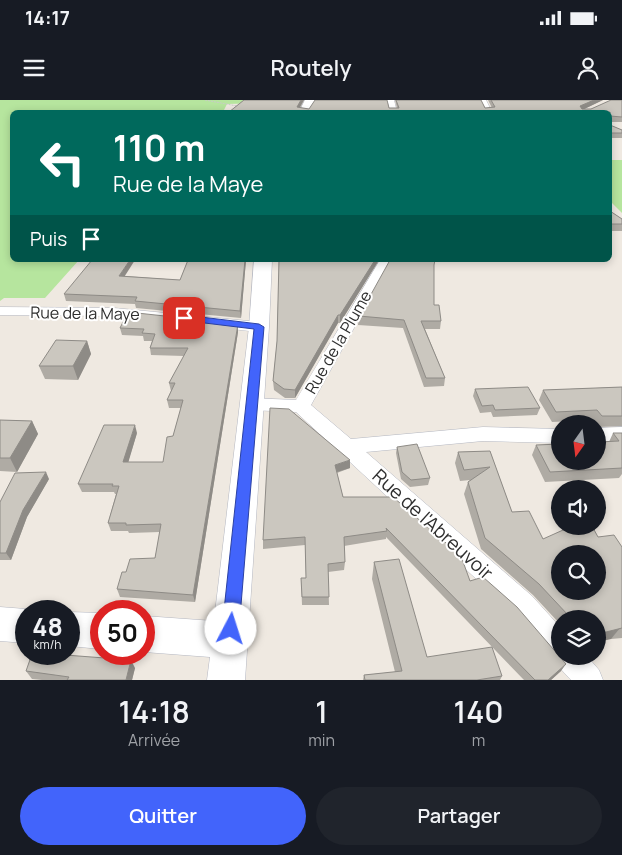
<!DOCTYPE html>
<html lang="fr">
<meta charset="utf-8">
<style>
:root{--surface:#171b24;--page:#20242c;--text:#f1f3f6;--muted:#9ea1a6;--accent:#4264fb}
body{margin:0;font-family:Manrope,sans-serif;background:var(--page);color:var(--text);height:100vh;display:flex;flex-direction:column;font-size:19px;white-space:nowrap}
*{box-sizing:border-box;margin:0}
p{font-size:16px;color:var(--muted)}
.icon{flex:none;width:28px;height:28px;fill:none;stroke:currentColor;stroke-width:2;stroke-linecap:round;stroke-linejoin:round}
.map{position:relative;height:580px;overflow:hidden}
.side{display:flex;flex-direction:column;background:var(--surface);flex:1}
.side>*{flex:none}
.banner{position:absolute;left:10px;top:10px;width:602px;height:152px;border-radius:8px;box-shadow:0 2px 8px #0003;background:#00695c;color:#fff;overflow:hidden}
.needle{width:32px;rotate:194deg}
.controls{position:absolute;left:551px;top:315px;display:grid;gap:10px}
.controls a{display:grid;place-items:center;width:55px;height:55px;border-radius:50%;background:var(--surface);box-shadow:0 2px 8px #0003;font-size:25px}
.speed{position:absolute;left:15px;top:500px;display:flex;gap:10px;font-size:25px;font-weight:700;text-align:center}
.speed>*{display:grid;place-content:center;width:65px;height:65px;border-radius:50%;background:var(--surface);box-shadow:0 2px 8px #0003;line-height:1}
.speed small{font-size:12px;font-weight:400}
.speed .limit{border:8px solid #d22;background:#fff;color:#111}
.pin{position:absolute;display:grid;place-items:center;width:42px;height:42px;color:#fff;margin:-21px;border-radius:10px;box-shadow:0 2px 8px #0006}
.me{position:absolute;width:55px;margin:-28px;rotate:5deg;stroke-linejoin:round;filter:drop-shadow(0 0 4px #0008)}
.turn{display:flex;align-items:center;gap:18px;height:105px;padding:0 20px;font-size:22px}
.turn .icon{width:65px;height:65px;stroke-width:2.5}
.turn b{display:block;font-size:35px;line-height:42px}
.then{display:flex;align-items:center;height:48px;padding:0 20px;background:#0003;gap:10px;font-size:19px}
.eta{display:flex;justify-content:space-evenly;align-items:center;height:85px;text-align:center}
.eta b{font-size:30px;font-weight:600;line-height:35px}
.primary-button{display:flex;gap:10px;margin-top:auto;padding:10px 20px}
.primary-button a{flex:1;height:58px;border-radius:30px;background:var(--accent);color:#fff;font-size:20px;font-weight:600;line-height:58px;text-align:center}
.primary-button a+a{background:var(--page);color:var(--text)}
.status{display:flex;justify-content:space-between;align-items:center;height:35px;padding:0 25px;background:var(--surface);direction:ltr}
.status svg{height:14px;fill:currentColor}
header{display:flex;justify-content:space-between;align-items:center;height:65px;padding:0 20px;background:var(--surface);font-size:22px;font-weight:600}
.map>svg:first-child{display:block}
.green{fill:#b6e59e}
.lines{fill:none;stroke-linecap:round;stroke-linejoin:round}
.street-casing{stroke:#b4b7c1;stroke-width:1}
.secondary-casing{stroke:#b4b7c1;stroke-width:1}
.path{stroke:#c9c9c9;stroke-width:1;stroke-dasharray:2 1;stroke-linecap:butt}
.street{fill:#fff;fill-rule:evenodd}
.secondary{fill:#fff;fill-rule:evenodd}
.wall{fill:#afaba4}
.shaded-wall{fill:#8e8b86}
.building{fill:#cbc7bf;stroke:#8e8b86;fill-rule:evenodd}
.route{fill:#4264fb;stroke:#2b41a3}
.labels{text-anchor:middle;stroke-width:4;stroke-linejoin:round;paint-order:stroke}
.street-label{font-size:16px;fill:#2e2e2e;stroke:#fff}
.near-street-label{font-size:19px;fill:#2e2e2e;stroke:#fff}
</style>
<div class="status"><b>14:17</b><svg viewBox="0 0 49 12"><path d="M0 12V9h3v3zM5 12V6h3v6zM10 12V3h3v9zM15 12V0h3v12zM26 1h20v11H26zM47 4h2v5h-2z"/></svg></div>
<header><svg class="icon" aria-label="menu" viewBox="0 0 24 24"><path d="M4 6h16M4 12h16M4 18h16"/></svg>Routely<svg class="icon" aria-label="person" viewBox="0 0 24 24"><circle cx="12" cy="8" r="4"/><path d="M4 21q1-7 8-7t8 7"/></svg></header>
<div class="map">
<svg width="622" height="580" viewBox="0 0 622 580">
<rect width="100%" height="100%" fill="#efe9e1"/>
<!-- green -->
<g class="green">
<path d="M0,0H266L267,3L227,4L223,12H12V160H79L45,198H4L0,201Z"/>
<path d="M610,60H622V113L610,101Z"/>
</g>
<g class="lines">
<defs>
<g id="street">
<path d="M360,0H394L397,12H390L388,3H363Z"/>
<path d="M479,0H486L492,12H486Z"/>
<path d="M380,160H392L311,305L351,339L483,327L560,329V343L483,341L366,352L532,496L560,527V556H587L599,570L603,580H571L558,566L555,559L550,557L514,514L296,312L251,310L245,308L242,304L245,300L251,298L296,300Z"/>
<path d="M0,207L114,208L259,222L264,224L267,227L264,230L259,232L114,216L0,215Z"/>
<path d="M622,327V341L598,342V328Z"/>
</g>
<g id="secondary">
<path d="M305,0H315L309,12H299Z"/>
<path d="M254,160H272L269,227L245,580H207L210,557L144,552V516L214,521L249,227Z"/>
<path d="M0,507L26,509L33,511H26V543L0,541Z"/>
<path d="M69,512L101,513V549L69,546Z"/>
</g>
</defs>
<!-- street casing -->
<use href="#street" class="street-casing"/>
<!-- secondary casing -->
<use href="#secondary" class="secondary-casing"/>
<!-- path -->
<path class="path" d="M205,0L237,6"/>
<!-- street -->
<use href="#street" class="street"/>
<!-- secondary -->
<use href="#secondary" class="secondary"/>
</g>
<!-- wall -->
<g class="wall">
<path d="M244,0H304L300,8L309,9L397,8L395,0H481L485,8H492L488,0H603L584,9H591L622,0V22H610V12H229Z"/>
<path d="M610,25L622,30V38H610Z"/>
<path d="M610,111L622,119V131H610Z"/>
<path d="M188,160H246L241,218L136,208L135,204L66,201L64,194L125,176L180,180Z"/>
<path d="M279,160H379L340,223H338L295,298H285L274,290L273,281L277,241Z"/>
<path d="M434,167V205L441,221L440,229H425L445,278L444,286L424,287L403,228L358,225L359,216Z"/>
<path d="M120,228L238,232L195,502L120,497L117,489L126,472L155,458L160,432L129,433L128,431H111L108,423L116,394H115L114,392H82L78,384L137,333L128,362H163L173,336L181,308H169L167,300L171,291L169,283L184,256L151,255L150,248L152,241H144L143,236L122,235Z"/>
<path d="M87,241L91,254L78,280L45,279L39,266Z"/>
<path d="M622,287V326L598,327V324H595L592,320L552,322L539,300L543,290Z"/>
<path d="M475,289L540,308L537,315L493,317L491,312L480,313L473,296Z"/>
<path d="M0,320L32,321L38,334L17,372L0,371Z"/>
<path d="M613,333H622V374L619,378L545,382L532,355L536,345L609,342Z"/>
<path d="M397,347L430,378L428,385L410,387L401,379L396,353Z"/>
<path d="M490,351L512,412L543,439L598,437L622,447V538L611,539L598,519H560V524L533,495L481,449L464,394L468,382L470,380L460,381L455,363L458,352Z"/>
<path d="M350,360V368L337,373L343,397L470,481L561,571L551,580H524L386,437V439L344,446L345,462L344,470L328,472L329,505H302L301,478H306L305,445L263,449V440Z"/>
<path d="M49,379L27,417L11,460H0V402Z"/>
<path d="M374,462L427,557L502,576L500,580H363L364,575L395,572L372,479Z"/>
<path d="M135,568L132,580H42L32,579L26,571Z"/>
</g>
<!-- shaded-wall -->
<g class="shaded-wall">
<path d="M301,0H304L297,12V7Z"/>
<path d="M594,0H603L578,12L580,6Z"/>
<path d="M130,160H135L121,182L119,176Z"/>
<path d="M245,160H246L241,218L240,211Z"/>
<path d="M375,160H379L340,223V215Z"/>
<path d="M338,215V223L295,298V290Z"/>
<path d="M238,224V232L195,502L193,495Z"/>
<path d="M87,241L91,254L78,280L73,266Z"/>
<path d="M32,321L38,334L17,372L10,358Z"/>
<path d="M135,325L137,333L126,370L123,362Z"/>
<path d="M350,360V368L334,373L335,365Z"/>
<path d="M46,372L49,379L27,417L11,460L6,453L23,410Z"/>
<path d="M620,528L611,539L598,542V534Z"/>
<path d="M131,560L135,568L132,580H126Z"/>
<path d="M566,564L561,571L551,580H548Z"/>
</g>
<!-- building -->
<g class="building">
<path d="M244,0H301L297,7L309,9L315,0H387L389,8H399L396,0H481L485,8L495,7L491,0H594L580,6L582,9H591L611,0H622V17L610,16V12H229Z"/>
<path d="M610,25L622,30V33H610Z"/>
<path d="M610,111L622,119V124H610Z"/>
<path d="M92,160H130L119,176L180,180L188,160H245L240,211L135,201L137,197L64,194Z"/>
<path d="M279,160H375L340,215H338L295,290L284,289L273,281L277,241Z"/>
<path d="M390,160H435L434,165V205H439L441,221H421L445,278H426L404,220L359,216Z"/>
<path d="M128,212L238,224L193,495L117,489L122,472H126L130,459L155,458L161,424L126,425V423H108L119,386H112L113,384H78L104,325H135L123,362H163L167,337L173,336L183,300H167L175,283H169L188,248H150L155,234L142,233L144,229L120,228Z"/>
<path d="M56,240L87,241L73,266H39Z"/>
<path d="M528,287L540,308L495,310L493,305L482,306L475,289Z"/>
<path d="M622,287V316H602L597,310L556,312L543,290Z"/>
<path d="M270,308L289,309L350,360L335,365L343,397H393L461,456L470,481L483,477L517,507L566,564L548,580H535L386,428L387,431L344,437L345,462L328,464L329,497H302L301,478H306L305,437L263,440Z"/>
<path d="M0,320L32,321L10,358H0Z"/>
<path d="M613,333H622V368L550,372L536,345L560,344V361H598V342L619,341Z"/>
<path d="M417,344L430,378L411,380L402,372L397,347Z"/>
<path d="M490,351L512,412L529,411L543,439L572,426H592L598,437L614,435L622,447V528L598,534V519H568V515L539,484L485,438L468,382L490,367L464,370L458,352ZM560,454H598V491H560Z"/>
<path d="M46,372L23,410L6,453H0V402L15,373Z"/>
<path d="M399,459L427,557L492,547L502,576L477,580H365L364,575L402,571L374,462Z"/>
<path d="M32,554H52L131,560L126,580H67L69,577L26,571Z"/>
</g>
<!-- route -->
<path class="route" d="M184,215L259,224L264,227L239,529L237,535L231,538L225,535L222,529L254,229L180,220L179,218Z"/>
<g class="labels">
<!-- street labels -->
<g class="street-label">
<text transform="translate(85 213) rotate(1)" y="6">Rue de la Maye</text>
<text transform="translate(338 242) rotate(-60)" y="6">Rue de la Plume</text>
</g>
<!-- near-street labels -->
<g class="near-street-label">
<text transform="translate(433 424) rotate(42)" y="7">Rue de l'Abreuvoir</text>
</g>
</g>
</svg>
<div class="controls">
<a><svg class="needle" viewBox="-14 -14 28 28"><path d="M0-13l5 13h-10z" fill="#e53935"/><path d="M0 13l5-13h-10z" fill="#9ea1a6"/></svg></a>
<a><svg class="icon" aria-label="sound" viewBox="0 0 24 24"><path d="M4 9h4l5-4v14l-5-4H4zM17 9q2 3 0 6"/></svg></a>
<a><svg class="icon" aria-label="search" viewBox="0 0 24 24"><circle cx="10" cy="10" r="6"/><path d="M15 15l6 6"/></svg></a>
<a><svg class="icon" aria-label="layers" viewBox="0 0 24 24"><path d="M12 4l9 5-9 5-9-5zM3 14l9 5 9-5"/></svg></a>
</div>
<div class="speed"><div>48<small>km/h</small></div><div class="limit">50</div></div>
<div class="pin" style="left:184px;top:218px;background:#d93025"><svg class="icon" aria-label="arrive" viewBox="0 0 24 24"><path d="M6 21V4h12l-3 4 3 4H6"/></svg></div>
<svg class="me" style="left:231px;top:529px" viewBox="-20 -20 40 40"><circle r="19" fill="#fff"/><path d="M0-13L10 11 0 6-10 11z" fill="#4264fb"/></svg>
<div class="banner">
<div class="turn"><svg class="icon" aria-label="left" viewBox="0 0 24 24"><path d="M17 20v-9H6M10 6l-5 5 5 5"/></svg><div><b>110 m</b>Rue de la Maye</div></div>
<div class="then">Puis<svg class="icon" aria-label="arrive" viewBox="0 0 24 24"><path d="M6 21V4h12l-3 4 3 4H6"/></svg></div>
</div>
</div>
<section class="side">
<div class="eta">
<div><b>14:18</b><p>Arrivée</p></div>
<div><b>1</b><p>min</p></div>
<div><b>140</b><p>m</p></div>
</div>
<div class="primary-button"><a>Quitter</a><a>Partager</a></div>
</section>
